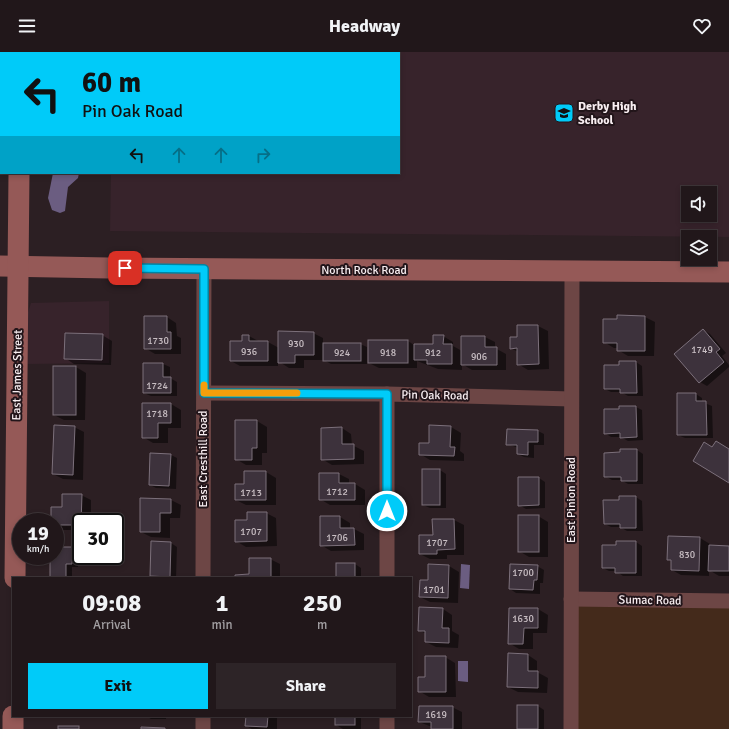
<!DOCTYPE html>
<style>
:root{--surface:#21171a;--page:#2d2427;--text:#f1f3f6;--muted:#a29fa2;--line:#3e3639;--accent:#00cbf9}
body{margin:0;font-family:Signika,sans-serif;background:var(--page);color:var(--text);height:100vh;display:flex;flex-direction:column;font-size:15px;white-space:nowrap}
*{box-sizing:border-box;margin:0}
p{font-size:13px;color:var(--muted)}
.icon{flex:none;width:22px;height:22px;fill:none;stroke:currentColor;stroke-width:2;stroke-linecap:round;stroke-linejoin:round}
.map{position:relative;flex:1;overflow:hidden}
.side{position:absolute;left:12px;top:525px;width:400px;height:140px;display:flex;flex-direction:column;background:var(--surface);border-radius:0px;box-shadow:0 2px 6px #0003,0 0 0 1px var(--line)}
.side>*{flex:none}
.guide{position:absolute;left:0px;top:0px;width:400px;height:122px;box-shadow:0 2px 6px #0003,0 0 0 1px var(--line);background:#00cbf9;color:#111;overflow:hidden}
.controls{position:absolute;left:681px;top:134px;display:grid;gap:8px}
.controls a{display:grid;place-items:center;width:36px;height:36px;border-radius:0px;background:var(--surface);box-shadow:0 2px 6px #0003,0 0 0 1px var(--line);font-size:20px}
.speed{position:absolute;left:12px;top:461px;display:flex;gap:8px;font-size:20px;font-weight:700;text-align:center}
.speed>*{display:grid;place-content:center;width:52px;height:52px;border-radius:50%;background:var(--surface);box-shadow:0 2px 6px #0003,0 0 0 1px var(--line);line-height:1}
.speed small{font-size:10px;font-weight:400}
.speed .limit{border:2px solid #111;border-radius:6px;background:#fff;color:#111}
.pin{position:absolute;display:grid;place-items:center;width:34px;height:34px;color:#fff;margin:-17px;border-radius:8px;box-shadow:0 2px 6px #0006}
.me{position:absolute;width:44px;margin:-22px;rotate:0deg;stroke-linejoin:round;filter:drop-shadow(0 0 3px #0008)}
.turn{display:flex;align-items:center;gap:14px;height:84px;padding:0 16px;font-size:18px}
.turn .icon{width:52px;height:52px;stroke-width:2.5}
.turn b{display:block;font-size:28px;line-height:34px}
.lanes{display:flex;align-items:center;height:38px;padding:0 16px;background:#0003;justify-content:center;gap:20px;direction:ltr}
.lanes .off{opacity:.35}
.eta{display:flex;justify-content:space-evenly;align-items:center;height:68px;text-align:center}
.eta b{font-size:24px;font-weight:700;line-height:28px}
.action{display:flex;gap:8px;margin-top:auto;padding:8px 16px}
.action a{flex:1;height:46px;border-radius:0px;background:var(--accent);color:#111;font-size:16px;font-weight:700;line-height:46px;text-align:center}
.action a+a{background:var(--page);color:var(--text)}
header{display:flex;justify-content:space-between;align-items:center;height:52px;padding:0 16px;background:var(--surface);font-size:18px;font-weight:700}
.map>svg:first-child{display:block}
.built{fill:#37232b;fill-rule:evenodd}
.green{fill:#442a1b}
.water{fill:#6b5d81}
.shadow{fill:#0007}
.building{fill:#3d323c;stroke:#7c707b}
.lines{fill:none;stroke-linecap:round;stroke-linejoin:round}
.street{stroke:#6d4645;stroke-width:15}
.secondary{stroke:#955957;stroke-width:21}
.route-casing{stroke:#0084a2;stroke-width:10}
.route{stroke:#00cbf9;stroke-width:7}
.slow{stroke:#f59e0b;stroke-width:7}
.labels{text-anchor:middle;stroke-width:4;stroke-linejoin:round;paint-order:stroke}
.number-label{font-size:10px;fill:#c9bfc4}
.poi-label{font-size:12px;font-weight:bold;fill:#f8eef1;stroke:#22151a;text-anchor:start}
.street-label{font-size:12px;fill:#f8eef1;stroke:#22151a}
</style>
<header><svg class="icon" aria-label="menu" viewBox="0 0 24 24"><path d="M4 6h16M4 12h16M4 18h16"/></svg>Headway<svg class="icon" aria-label="heart" viewBox="0 0 24 24"><path d="M12 20l-8-8c-3-5 5-10 8-4 3-6 11-1 8 4z"/></svg></header>
<div class="map">
<svg width="729" height="677" viewBox="0 0 729 677">
<rect width="100%" height="100%" fill="#2c1f23"/>
<!-- built -->
<g class="built">
<path d="M114,0H729V185L110,179L111,121H399V1ZM688,141H710V163H688Z"/>
<path d="M109,249V311L27,312V263L31,251Z"/>
</g>
<!-- green -->
<path class="green" d="M571,547L729,549V677H571Z"/>
<!-- water -->
<g class="water">
<path d="M53,121H79L78,126L68,135L65,159L60,161L52,158L48,146Z"/>
<path d="M461,512L470,513L469,537L460,536Z"/>
<path d="M458,609H468V630L458,629Z"/>
</g>
<!-- shadow -->
<g class="shadow">
<path d="M167,265L176,271L177,284L181,286V302H155L145,296Z"/>
<path d="M645,265L655,270L654,304H628L618,298V296H614L604,290Z"/>
<path d="M538,274L548,279L549,317L528,318L518,312V300L511,296L518,286Z"/>
<path d="M703,278L710,282L726,301L722,304L729,313V315L707,334L700,330L676,302Z"/>
<path d="M313,281L323,286V292H360L367,295V312H331L324,308H304V316H289L278,309V314H240L231,309L243,290V284H249L260,290H268L279,296Z"/>
<path d="M102,283L112,289L111,313L74,312L65,306Z"/>
<path d="M443,284L453,290V294L462,299L485,285L495,290V296L506,302V318H472L462,312V318L438,317L417,309V316H379L369,311L408,289L414,293H434Z"/>
<path d="M636,310L642,314L643,344H628L621,340H611L605,337L620,314Z"/>
<path d="M144,312H163L170,315V326L177,330V344H151L144,341Z"/>
<path d="M76,315L86,321L85,368H64L54,363Z"/>
<path d="M678,342H696L702,346V350L712,354L713,386H685L678,383Z"/>
<path d="M143,352H171L181,358V376H168V391H153L143,385Z"/>
<path d="M636,355L642,358L643,388L628,389L621,385H611L605,381L620,358Z"/>
<path d="M257,369L267,375V401H262V413H246L236,407Z"/>
<path d="M74,375L84,380L83,428L63,427L53,422Z"/>
<path d="M451,375L461,381L460,399L464,402V409L430,408L420,402L430,392Z"/>
<path d="M342,376L351,382L352,393L364,399V412L332,413L322,407Z"/>
<path d="M508,378L538,379L544,382V393H534V406L524,405L518,402V396L508,392Z"/>
<path d="M637,398L643,402V432H628L621,428H612L605,424L621,401Z"/>
<path d="M171,403L177,406L176,437L156,436L150,433Z"/>
<path d="M440,418L446,422V456H430L423,453Z"/>
<path d="M266,420L276,426V453H246L236,448L245,433Z"/>
<path d="M339,422L349,427V432H355L365,438V453H330L320,447Z"/>
<path d="M539,426L545,430V456L526,457L519,453Z"/>
<path d="M81,443L91,448V470H81V478H62L55,474V470H52L63,456Z"/>
<path d="M636,445L642,449L643,479H627L620,475H611L605,472L620,449Z"/>
<path d="M171,448L181,453L180,466H170V486L151,485L141,480Z"/>
<path d="M266,461L276,466L277,494L246,495L236,489L248,469Z"/>
<path d="M538,464L548,470V505H529L519,499Z"/>
<path d="M321,465H340L350,471V477H354L364,482V498L331,499L321,493Z"/>
<path d="M454,468L464,473V503H447V507H430L420,502L434,484Z"/>
<path d="M669,485L700,486L710,492V494L729,495V524H719L709,518V524L681,523L672,518V509L668,507Z"/>
<path d="M152,490L171,491L177,495L176,526H155L151,523Z"/>
<path d="M636,490L642,494V524H623L616,519H609L603,516L617,494Z"/>
<path d="M55,496H72L79,500L78,515H72V526H51V504H55Z"/>
<path d="M270,507L280,512V526H236L250,523Z"/>
<path d="M355,512L361,516V526H337Z"/>
<path d="M429,513L449,514L459,520L458,551L430,550L420,545L429,529Z"/>
<path d="M537,514L544,518L543,531H540V542L516,541L510,537Z"/>
<path d="M443,557L452,563V579L459,583L458,596L436,595L426,590V582L419,578Z"/>
<path d="M510,557H538L548,563L547,581H533V597H519L509,591Z"/>
<path d="M528,603L537,609V620L548,626L547,641L518,640L508,635Z"/>
<path d="M445,605L455,611L456,645H429L419,639Z"/>
<path d="M538,654L544,658V677H518Z"/>
<path d="M452,655L462,660V677H432V675L419,670Z"/>
<path d="M56,664H71V665H58Z"/>
<path d="M146,664H166V667H151Z"/>
<path d="M247,664H277V677H252L246,674Z"/>
<path d="M336,664H361V677H343L336,673Z"/>
</g>
<!-- building -->
<g class="building">
<path d="M617,263L645,264V299H617V291H603V267H617Z"/>
<path d="M144,264H167V280H171V297H144Z"/>
<path d="M517,273H538L539,312L517,313V296L510,297V285H517Z"/>
<path d="M703,277L720,297L716,300L724,310L699,331L674,302Z"/>
<path d="M278,279L314,280V303H295V311H278Z"/>
<path d="M65,281L103,282L102,308L64,307Z"/>
<path d="M242,283H249V289H268V309H230V289H242Z"/>
<path d="M433,283H444L443,292H452V312H427V308H414V292H433Z"/>
<path d="M461,284H485V295H497V313H461Z"/>
<rect x="368" y="288" width="40" height="23"/>
<rect x="323" y="291" width="38" height="18"/>
<path d="M619,309H636L637,341H620V337H604V313H619Z"/>
<path d="M143,311H163V325H171V341H143Z"/>
<rect x="53" y="314" width="23" height="49"/>
<path d="M677,341H696V349H706L707,383H677Z"/>
<path d="M142,351H171V371H158V386H142Z"/>
<path d="M619,354H636L637,385L620,386V381L604,382V357H619Z"/>
<path d="M235,368H257V396H252V408H235Z"/>
<path d="M54,373L75,374L73,423L52,422Z"/>
<path d="M429,373L451,374L450,395H455L454,404L419,403V391H429Z"/>
<path d="M342,375V392H354V407L321,408V376Z"/>
<path d="M507,377L538,378V390H528V403L517,402V393H506Z"/>
<path d="M716,389L729,397V431L693,409L704,390L712,395Z"/>
<path d="M620,397H637V429H621V425H604V401L620,400Z"/>
<path d="M150,401L171,402L169,434L149,433Z"/>
<rect x="422" y="417" width="18" height="36"/>
<path d="M244,419H266V448H235V432H244Z"/>
<path d="M319,421H339V431H355V448H319Z"/>
<path d="M518,425H539V453L518,454Z"/>
<path d="M62,442H82L81,473H55V470H51V455H62Z"/>
<path d="M619,444H636V476H620V472H604L603,448H619Z"/>
<path d="M140,446L171,447V461H160V480H140Z"/>
<path d="M247,460H267V489L235,490V468H247Z"/>
<rect x="518" y="463" width="21" height="37"/>
<path d="M320,464H340V476H354L355,493L320,494Z"/>
<path d="M432,467H454L455,497L437,498V502H419V483H433Z"/>
<path d="M668,484L700,485L699,519L671,518V508H667Z"/>
<path d="M151,489L171,490L170,525L150,524Z"/>
<path d="M616,489H636V521H615V516H602V493H616Z"/>
<path d="M709,493L729,494V519H708Z"/>
<path d="M55,495H72V512H66V526H50V504H55Z"/>
<path d="M249,506H271V526H235V523L249,522Z"/>
<rect x="336" y="511" width="19" height="15"/>
<path d="M428,512L449,513L448,546L419,545L420,528H428Z"/>
<path d="M510,512L538,513L537,528H534L533,538L509,537Z"/>
<path d="M419,555L443,556L442,576H449V591L425,590V579H418Z"/>
<path d="M509,556H538V576H524L523,592H508Z"/>
<path d="M508,601L528,602V619H538V636L507,635Z"/>
<path d="M425,604H446V640H418V625H425Z"/>
<rect x="517" y="653" width="21" height="24"/>
<path d="M419,654H453V677H431V670H418Z"/>
<path d="M246,664H268L267,675L245,674Z"/>
<rect x="335" y="664" width="20" height="9"/>
<rect x="58" y="674" width="21" height="3"/>
<path d="M141,675L165,676V677H141Z"/>
</g>
<g class="lines">
<!-- street -->
<g class="street">
<path d="M204,341L387,342L571,347"/>
<path d="M203,526L204,217"/>
<path d="M387,526V342"/>
<path d="M571,547L729,549"/>
<path d="M203,677V664"/>
<path d="M387,677V664"/>
<path d="M571,677L572,219"/>
</g>
<!-- secondary -->
<g class="secondary">
<path d="M22,1L23,0"/>
<path d="M0,214L109,216L729,220"/>
<path d="M15,526L19,121"/>
<path d="M13,677V664"/>
</g>
</g>
<g class="lines">
<defs>
<path id="route" d="M125,216L204,217V341L387,342V459"/>
</defs>
<!-- route casing -->
<use href="#route" class="route-casing"/>
<!-- route -->
<use href="#route" class="route"/>
<!-- slow -->
<path class="slow" d="M204,333V341H297"/>
</g>
<!-- icons -->
<defs>
<symbol id="school-square" viewBox="-11 -11 22 22"><rect x="-9" y="-9" width="18" height="18" rx="4" fill="#00cbf9" stroke="#22151a"/><path d="M0-5L7-2L0 1L-7-2ZM-4 1L0 2.5L4 1V4Q0 6-4 4Z" fill="#111"/></symbol>
</defs>
<g fill-rule="evenodd">
<use href="#school-square" x="553" y="50" width="22" height="22"/>
</g>
<g class="labels">
<!-- number labels -->
<g class="number-label">
<text x="158" y="292">1730</text>
<text x="296" y="295">930</text>
<text x="702" y="301">1749</text>
<text x="249" y="303">936</text>
<text x="342" y="304">924</text>
<text x="388" y="304">918</text>
<text x="433" y="304">912</text>
<text x="479" y="308">906</text>
<text x="157" y="337">1724</text>
<text x="157" y="365">1718</text>
<text x="337" y="443">1712</text>
<text x="251" y="444">1713</text>
<text x="251" y="483">1707</text>
<text x="337" y="489">1706</text>
<text x="437" y="494">1707</text>
<text x="687" y="506">830</text>
<text x="523" y="524">1700</text>
<text x="434" y="541">1701</text>
<text x="523" y="570">1630</text>
<text x="436" y="666">1619</text>
</g>
<!-- poi labels -->
<g class="poi-label">
<text x="578" y="58">Derby High<tspan x="578" dy="14">School</tspan></text>
</g>
<!-- street labels -->
<g class="street-label">
<text x="364" y="222">North Rock Road</text>
<text transform="translate(17 323) rotate(-89)" y="4">East James Street</text>
<text transform="translate(435 343) rotate(1)" y="4">Pin Oak Road</text>
<text transform="translate(203 407) rotate(-90)" y="4">East Cresthill Road</text>
<text transform="translate(571 448) rotate(-90)" y="4">East Pinion Road</text>
<text transform="translate(650 548) rotate(1)" y="4">Sumac Road</text>
</g>
</g>
</svg>
<div class="controls">
<a><svg class="icon" aria-label="sound" viewBox="0 0 24 24"><path d="M4 9h4l5-4v14l-5-4H4zM17 9q2 3 0 6"/></svg></a>
<a><svg class="icon" aria-label="layers" viewBox="0 0 24 24"><path d="M12 4l9 5-9 5-9-5zM3 14l9 5 9-5"/></svg></a>
</div>
<div class="speed"><div>19<small>km/h</small></div><div class="limit">30</div></div>
<div class="pin" style="left:125px;top:216px;background:#d93025"><svg class="icon" aria-label="arrive" viewBox="0 0 24 24"><path d="M6 21V4h12l-3 4 3 4H6"/></svg></div>
<svg class="me" style="left:387px;top:459px" viewBox="-20 -20 40 40"><circle r="17" fill="#00cbf9" stroke="#fff" stroke-width="3"/><path d="M0-11L8 9 0 5-8 9z" fill="#fff"/></svg>
<div class="guide">
<div class="turn"><svg class="icon" aria-label="left" viewBox="0 0 24 24"><path d="M17 20v-9H6M10 6l-5 5 5 5"/></svg><div><b>60 m</b>Pin Oak Road</div></div>
<div class="lanes"><svg class="icon" aria-label="left" viewBox="0 0 24 24"><path d="M17 20v-9H6M10 6l-5 5 5 5"/></svg><svg class="icon off" aria-label="ahead" viewBox="0 0 24 24"><path d="M12 20V5M6 11l6-6 6 6"/></svg><svg class="icon off" aria-label="ahead" viewBox="0 0 24 24"><path d="M12 20V5M6 11l6-6 6 6"/></svg><svg class="icon off" aria-label="right" viewBox="0 0 24 24"><path d="M7 20v-9h11M14 6l5 5-5 5"/></svg></div>
</div>
<section class="side">
<div class="eta">
<div><b>09:08</b><p>Arrival</p></div>
<div><b>1</b><p>min</p></div>
<div><b>250</b><p>m</p></div>
</div>
<div class="action"><a>Exit</a><a>Share</a></div>
</section>
</div>
